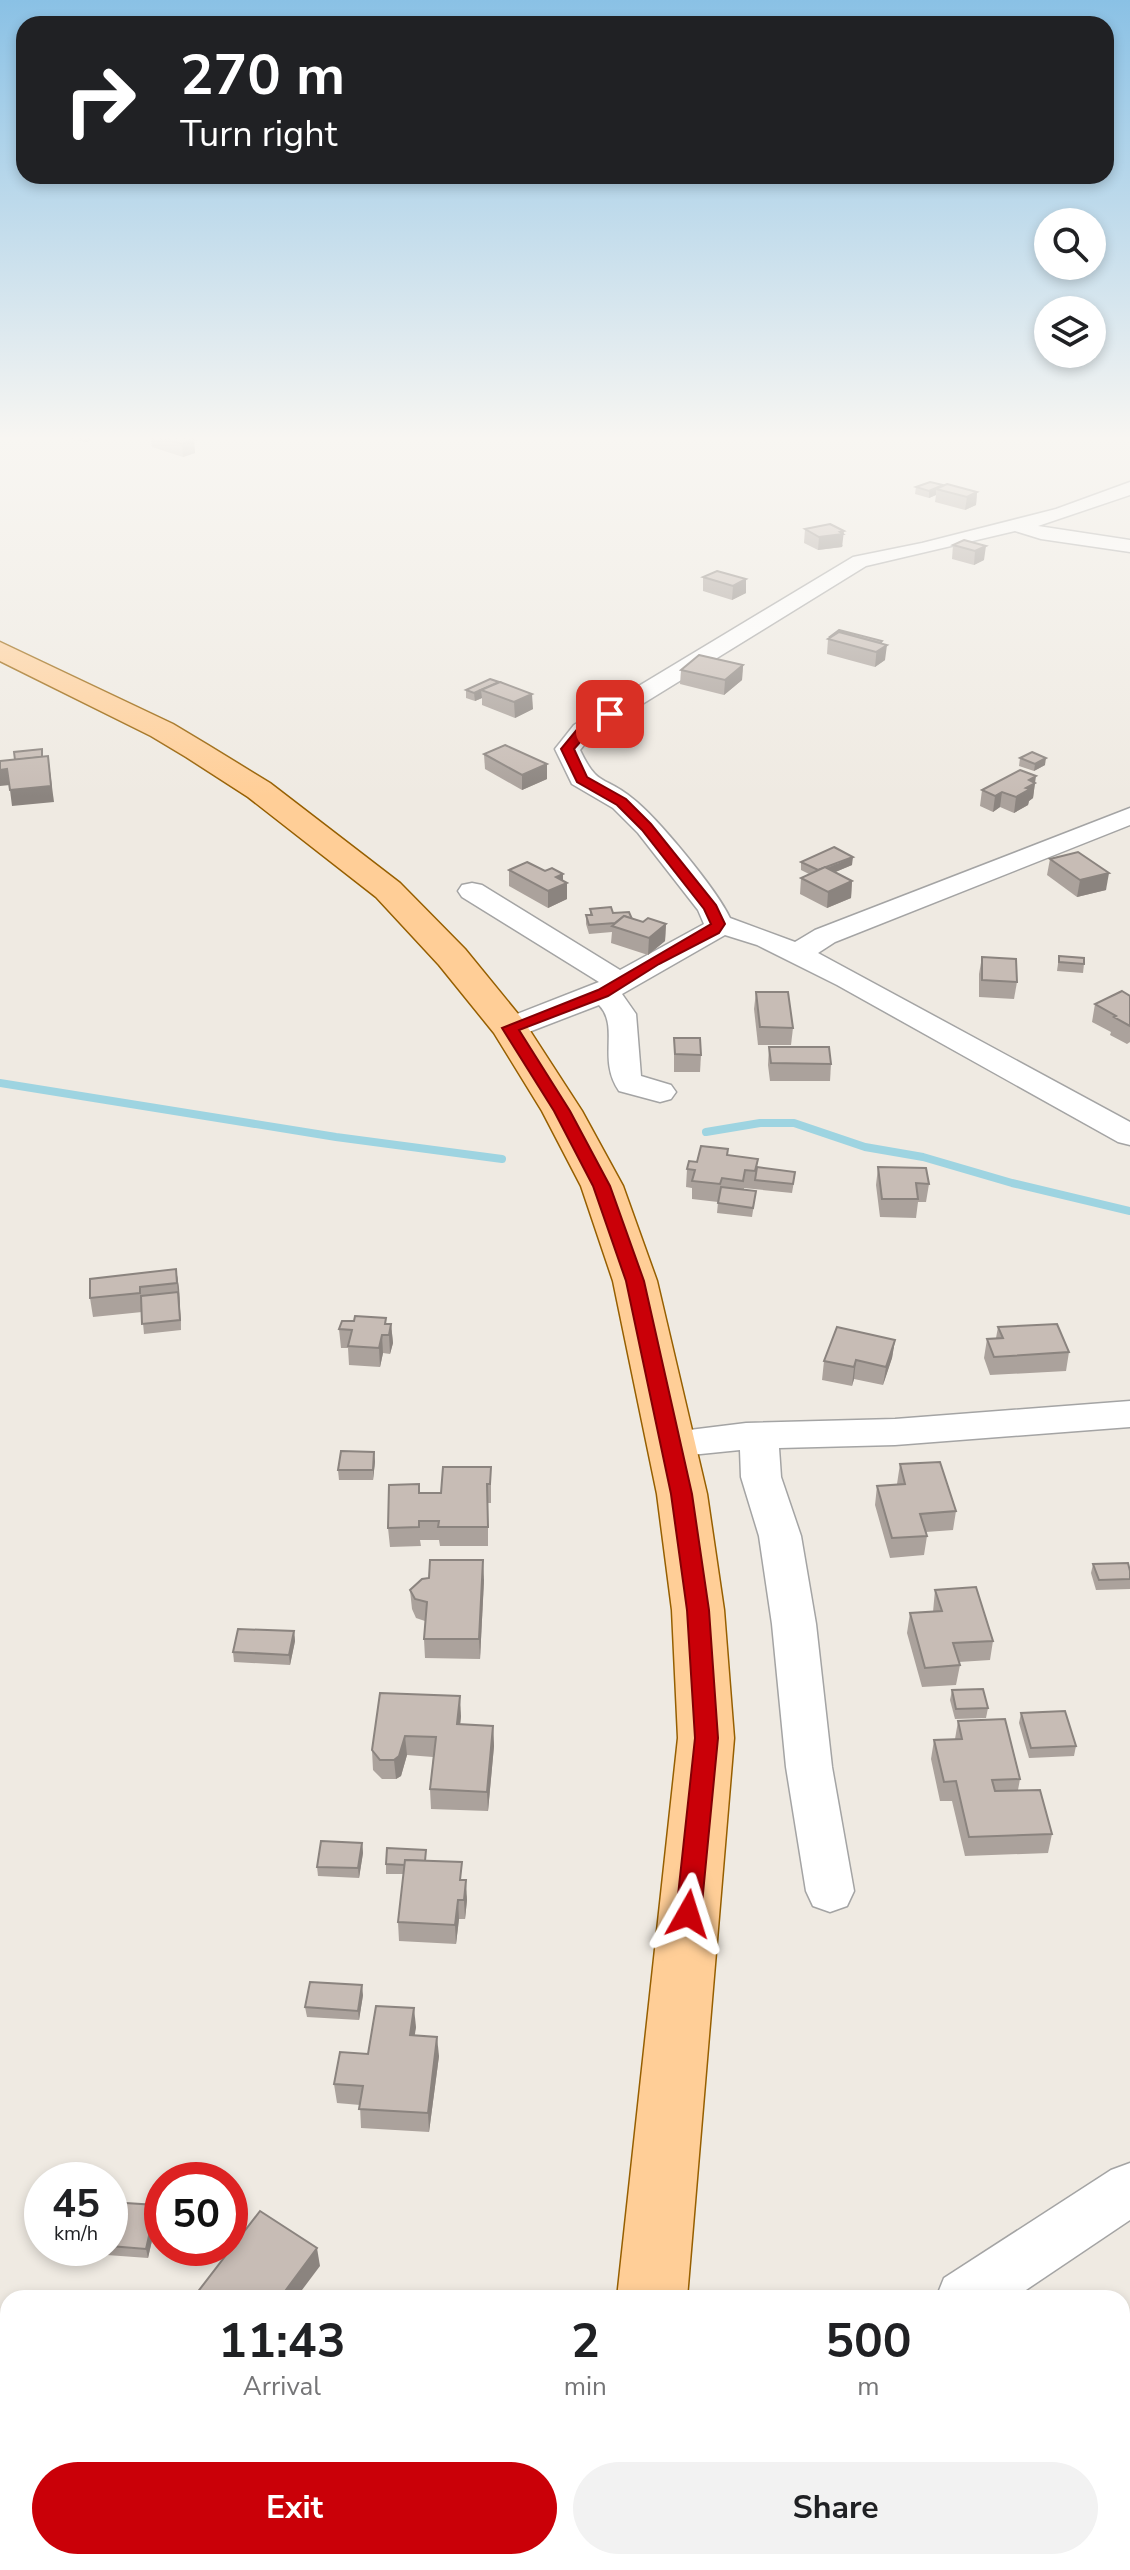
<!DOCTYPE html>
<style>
:root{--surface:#fff;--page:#f2f2f2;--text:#202124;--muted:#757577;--accent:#ca0008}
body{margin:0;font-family:"Nunito Sans",sans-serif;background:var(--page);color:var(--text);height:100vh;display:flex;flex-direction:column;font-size:30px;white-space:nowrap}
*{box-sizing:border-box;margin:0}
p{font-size:26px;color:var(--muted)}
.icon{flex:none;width:44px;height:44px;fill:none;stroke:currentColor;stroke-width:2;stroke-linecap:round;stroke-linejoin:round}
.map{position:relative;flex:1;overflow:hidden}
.drawer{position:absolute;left:0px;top:2290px;width:1130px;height:280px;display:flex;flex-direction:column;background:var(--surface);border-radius:24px 24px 0 0;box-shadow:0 4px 12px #0003}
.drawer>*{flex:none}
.guide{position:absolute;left:16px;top:16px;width:1098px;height:168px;border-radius:24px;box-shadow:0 4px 12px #0003;background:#202124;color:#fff;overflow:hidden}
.fabs{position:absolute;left:1034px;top:208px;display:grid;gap:16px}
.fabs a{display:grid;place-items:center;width:72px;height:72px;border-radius:50%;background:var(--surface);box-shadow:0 4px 12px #0003;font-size:40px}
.speed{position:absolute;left:24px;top:2162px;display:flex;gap:16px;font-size:40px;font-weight:700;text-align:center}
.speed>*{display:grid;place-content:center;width:104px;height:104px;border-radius:50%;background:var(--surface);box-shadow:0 4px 12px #0003;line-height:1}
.speed small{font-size:20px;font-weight:400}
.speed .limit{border:12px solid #d22;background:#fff;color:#111}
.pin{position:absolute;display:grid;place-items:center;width:68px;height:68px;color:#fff;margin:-34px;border-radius:16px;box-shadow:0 4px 12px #0006}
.me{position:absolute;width:88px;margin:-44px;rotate:6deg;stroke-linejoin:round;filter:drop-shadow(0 0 6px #0008)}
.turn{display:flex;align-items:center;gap:28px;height:168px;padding:0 32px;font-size:36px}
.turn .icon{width:104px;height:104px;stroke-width:2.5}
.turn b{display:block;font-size:56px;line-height:68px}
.eta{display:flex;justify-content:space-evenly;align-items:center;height:136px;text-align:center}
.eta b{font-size:48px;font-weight:700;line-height:56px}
.cta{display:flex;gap:16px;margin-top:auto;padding:16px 32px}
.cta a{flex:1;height:92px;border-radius:48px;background:var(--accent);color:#fff;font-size:32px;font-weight:700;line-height:92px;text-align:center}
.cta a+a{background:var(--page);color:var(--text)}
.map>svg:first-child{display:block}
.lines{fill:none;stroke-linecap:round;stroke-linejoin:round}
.stream{stroke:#9ed4e1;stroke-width:8}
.minor-casing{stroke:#a4a4a4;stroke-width:3}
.major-casing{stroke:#965f00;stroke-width:3}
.minor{fill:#fff;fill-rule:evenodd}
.major{fill:#ffce97;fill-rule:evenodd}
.wall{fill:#aba29c}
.shaded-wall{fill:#8b847f}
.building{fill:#c7bcb5;stroke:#8b847f;stroke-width:2}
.route{fill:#ca0008;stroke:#830005;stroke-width:2}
</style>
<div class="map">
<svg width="1130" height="2570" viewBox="0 0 1130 2570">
<rect width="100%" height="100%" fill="#efeae2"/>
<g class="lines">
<!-- stream -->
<g class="stream">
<path d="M0,1083L336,1137L502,1159"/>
<path d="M706,1132L760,1123H794L865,1147L923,1157L1012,1183L1130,1211"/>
</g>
<defs>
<g id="minor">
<path d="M1130,482V495L1038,526L1130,540V552L1041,539L1015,531L866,566L592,735L580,750C598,788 604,775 632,798C658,818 717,890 730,918L795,942L815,930L1130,808V825L835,942L818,953L1130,1122V1145L1118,1142L837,985L757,945L725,935L622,994L636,1014L641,1076L671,1085L676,1092L671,1099L660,1102L619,1091C597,1059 620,1027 599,1005L521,1035L510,1037L499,1035L495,1028L499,1021L599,982L462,897L458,891L462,885L472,883L482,885L620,970L704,924L698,910L638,833L613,808L572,784L555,749L574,725L853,557L922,543L1056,509Z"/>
<path d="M1130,1401V1427L895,1445L779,1448L781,1477L801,1536L816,1624L832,1767L854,1891L847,1906L830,1912L813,1906L806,1891L786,1767L772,1624L759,1536L741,1477L740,1450L671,1457L657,1454L651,1444L657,1434L746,1423L895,1419Z"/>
<path d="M1130,2163V2220L1014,2298H936L944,2278L1111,2170Z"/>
</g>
<g id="major">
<path d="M0,642L173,724L208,745L270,783L400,883L465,949L523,1020L582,1111L623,1186L657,1281L707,1494L724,1610L734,1738L687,2298H617L678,1738L672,1610L657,1494L613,1281L581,1186L542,1111L494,1033L439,965L376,897L248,797L186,757L151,736L0,661Z"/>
<path d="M614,2562H690L691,2570H615Z"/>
</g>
</defs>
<!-- minor casing -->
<use href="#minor" class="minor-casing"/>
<!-- major casing -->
<use href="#major" class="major-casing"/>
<!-- minor -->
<use href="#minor" class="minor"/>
<!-- major -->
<use href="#major" class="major"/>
</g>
<!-- wall -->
<g class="wall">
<path d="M67,437H96L86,442L67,438Z"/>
<path d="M151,437H183L194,440L195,453L183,457L152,447Z"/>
<path d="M916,487L977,492L976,505L965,510L935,502L936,495L929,498L915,494Z"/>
<path d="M805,529L843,545L842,547L818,550L804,543Z"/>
<path d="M964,540L984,560L974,565L952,559L953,545Z"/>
<path d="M717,571L746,593L732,600L703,591V577Z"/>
<path d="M831,636L882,644L885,660L875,667L827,654L828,639L831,637Z"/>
<path d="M743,665L742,680L724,695L680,684L681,670Z"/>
<path d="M490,679L533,709L515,718L482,705V698L475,701L466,698V690Z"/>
<path d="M484,754L547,764V779L522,790L485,769Z"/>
<path d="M1020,758L1045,765L1034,771L1019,766Z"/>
<path d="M1035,782L1033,798L1029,801L1028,805L1014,813L1000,807L993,812L980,806L982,790Z"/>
<path d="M1050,859L1106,890L1077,897L1047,875Z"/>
<path d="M801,862L852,865L835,872L852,881L851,898L827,908L800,894L801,878L809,874L801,870Z"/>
<path d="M509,870L545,871L563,874V881L567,883V899L548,908L509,886Z"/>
<path d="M590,909L613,913L643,922L666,924L665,941L648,955L611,943L612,932L589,934L586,924V915H590Z"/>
<path d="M1059,956L1084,964L1083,973L1057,971Z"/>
<path d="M982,957L1017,982L1014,999L979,997V974Z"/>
<path d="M756,992L793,1028L791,1045H758L754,1009Z"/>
<path d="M1130,996V1042L1127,1044L1110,1035L1111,1032L1092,1022L1095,1004Z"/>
<path d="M674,1038L701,1055L700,1072H674Z"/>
<path d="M769,1047L831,1064L830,1081H770L768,1065Z"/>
<path d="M728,1155L758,1159L757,1167L794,1181L792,1193L744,1188V1190L756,1191L752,1217L717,1213L718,1202L692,1199V1188L686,1187L687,1169Z"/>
<path d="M878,1167L929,1184L926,1202H918L916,1218L880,1217L876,1185Z"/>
<path d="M176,1269L179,1288L181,1330L144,1334L142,1312L93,1317L90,1298Z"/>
<path d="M387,1324H391L393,1343L390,1354L383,1353L380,1367L349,1365L348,1348H341L339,1329Z"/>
<path d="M998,1327L1069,1352L1066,1371L990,1375L984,1358L987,1339L996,1338Z"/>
<path d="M895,1340L892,1358L883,1385L854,1379L852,1386L822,1380L824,1361Z"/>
<path d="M375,1461L373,1480H339L338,1470Z"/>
<path d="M900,1464L956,1511L953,1530L926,1532L927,1536L924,1555L890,1558L875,1505L877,1486L897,1484Z"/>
<path d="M491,1467V1503H488V1546H440L439,1540H420L421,1546L390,1547L388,1528L420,1493H441Z"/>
<path d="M1093,1564L1130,1571V1589L1096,1590L1091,1573Z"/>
<path d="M484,1580L480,1659L425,1658L424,1639L425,1621L416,1618L412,1609L410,1590Z"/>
<path d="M935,1590L993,1641L990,1660L959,1662L960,1665L956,1685L922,1687L907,1633L910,1613L933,1612Z"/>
<path d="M294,1631L295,1641L290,1665L234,1662L233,1652Z"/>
<path d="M952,1690L988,1708L986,1718L955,1719L950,1700Z"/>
<path d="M380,1693L461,1716L460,1725L493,1726L494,1746L488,1811L431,1809L430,1789L433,1757L407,1755L401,1776L396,1779H382L373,1770L372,1750Z"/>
<path d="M1021,1713L1076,1746L1074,1756L1029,1758L1019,1723Z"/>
<path d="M958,1721L1020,1779L1018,1790L1052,1834L1048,1853L965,1856L952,1801H940L931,1759L934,1740L955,1739Z"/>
<path d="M362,1843L363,1853L359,1878L318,1876L317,1867Z"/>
<path d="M427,1861L463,1880L467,1900L465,1919H459L456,1944L399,1941L398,1922L404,1874H386V1864Z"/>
<path d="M363,1995L359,2020L307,2017L305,2007Z"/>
<path d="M416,2027L414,2035L439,2056L429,2132L361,2128L360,2105L337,2103L334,2084L368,2054Z"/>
<path d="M110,2202L158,2214L148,2258L93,2254L91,2248H110Z"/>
</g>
<!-- shaded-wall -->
<g class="shaded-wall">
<path d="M85,437H96L86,442Z"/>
<path d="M194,440L195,453L183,457L182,444Z"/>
<path d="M943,485L936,489V495L929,498V491Z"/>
<path d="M977,492L976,505L965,510L967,497Z"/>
<path d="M844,531L842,547L818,550L819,537Z"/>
<path d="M986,546L984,560L974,565L975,551Z"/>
<path d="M746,579V593L732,600L733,586Z"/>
<path d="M882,641L881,649L887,645L885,660L875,667L877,645Z"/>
<path d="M743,665L742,680L724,695L725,680Z"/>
<path d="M499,682L481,690L482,698L475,701L474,693Z"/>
<path d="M532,694L533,709L515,718L514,702Z"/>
<path d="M48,756L54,802L12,806L10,790Z"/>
<path d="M1046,758L1045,765L1034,771L1035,764Z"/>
<path d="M547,764V779L522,790V775Z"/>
<path d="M7,769L10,785L0,786V770Z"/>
<path d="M1036,776L1033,798L1029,801L1028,805L1014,813L1016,797L1029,780Z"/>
<path d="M1002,792L1000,807L993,812L995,796Z"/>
<path d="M853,857L852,865L819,879L820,871Z"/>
<path d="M1109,873L1106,890L1077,897L1080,880Z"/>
<path d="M563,874V885L567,883V899L548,908V891L556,877Z"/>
<path d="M852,881L851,898L827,908L828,892Z"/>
<path d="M666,924L665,941L648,955L649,938Z"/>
<path d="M176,1269L179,1288L181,1330L180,1320Z"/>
<path d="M391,1324L393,1343L390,1354L389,1335Z"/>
<path d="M382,1335L383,1353L380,1367L379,1348Z"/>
<path d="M895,1340L892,1358L883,1385L886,1367Z"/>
<path d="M856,1360L854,1379L852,1386L854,1367Z"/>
<path d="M374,1452L375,1461L373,1480V1470Z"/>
<path d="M483,1560L484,1580L480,1659L479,1639Z"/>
<path d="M294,1631L295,1641L290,1665L289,1655Z"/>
<path d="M460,1696L461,1716L458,1744L457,1724Z"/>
<path d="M493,1726L494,1746L488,1811L487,1792Z"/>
<path d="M405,1736L407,1755L401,1776L396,1779L394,1760Z"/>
<path d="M362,1843L363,1853L359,1878L358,1868Z"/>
<path d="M466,1880L467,1900L465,1919L464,1900Z"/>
<path d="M458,1900L459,1919L456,1944L455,1925Z"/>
<path d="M362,1985L363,1995L359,2020L358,2011Z"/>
<path d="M414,2008L416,2027L412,2054L410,2035Z"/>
<path d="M437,2037L439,2056L429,2132L428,2113Z"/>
<path d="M156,2205L158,2214L148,2258L146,2249Z"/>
<path d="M317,2248L320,2266L296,2298H280Z"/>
</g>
<!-- building -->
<g class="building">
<path d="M158,437H183L194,440L182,444Z"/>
<path d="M930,482L943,485L929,491L916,487Z"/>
<path d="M947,484L977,492L967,497L936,489Z"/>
<path d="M830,524L844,531L840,532L843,534L819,537L805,529Z"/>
<path d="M964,540L986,546L975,551L953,545Z"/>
<path d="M717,571L746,579L733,586L703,577Z"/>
<path d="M839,630L882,641L880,643L839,632L833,636H831Z"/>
<path d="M839,632L887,645L876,652L828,639Z"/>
<path d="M699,655L743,665L725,680L681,670Z"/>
<path d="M490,679L499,682L474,693L466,690Z"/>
<path d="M500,682L532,694L514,702L481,690Z"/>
<path d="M505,745L547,764L522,775L484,754Z"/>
<path d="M42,749V757L15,760L14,752Z"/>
<path d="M1032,752L1046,758L1035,764L1020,758Z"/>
<path d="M48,756L51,786L10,790L7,769L0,770V761Z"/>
<path d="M1020,770L1036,776L1029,780L1035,783L1026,788L1030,789L1016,797L1002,792L995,796L982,790Z"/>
<path d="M834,847L853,857L818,870L801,862Z"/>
<path d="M1078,852L1109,873L1080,880L1050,859Z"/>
<path d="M527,862L545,871L552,868L563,874L556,877L567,883L548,891L509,870Z"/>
<path d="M825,867L852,881L828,892L801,878Z"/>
<path d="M611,907L613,913L629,912L632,919L624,916L615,923L589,925L586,915H592L590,909Z"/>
<path d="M624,916L643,922L648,918L666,924L649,938L612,926Z"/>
<path d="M1059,956L1084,958V964L1059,962Z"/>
<path d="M982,957L1016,959L1017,982L982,980Z"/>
<path d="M1122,991L1130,996V1026L1114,1017L1116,1016L1095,1004Z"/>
<path d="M756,992H788L793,1028L760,1027Z"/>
<path d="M674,1038H700L701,1055L675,1054Z"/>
<path d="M769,1047H829L831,1064L771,1063Z"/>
<path d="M701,1146L728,1149L727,1155L758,1159L755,1171L745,1170L743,1181L722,1178L720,1184L692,1181L695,1170L687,1169L689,1161L697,1162Z"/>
<path d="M757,1167L795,1172L793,1184L755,1180Z"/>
<path d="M878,1167L926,1168L929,1184L916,1183L918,1199H882Z"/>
<path d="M721,1187L756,1191L753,1208L718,1203Z"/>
<path d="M176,1269L177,1283L140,1287V1293L90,1298V1279Z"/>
<path d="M178,1292L180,1320L142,1324L141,1296Z"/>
<path d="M355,1316L386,1318L385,1324H391L389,1335H382L379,1348L348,1346L352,1330L339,1329L342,1321H354Z"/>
<path d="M1057,1324L1069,1352L994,1357L987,1339L1003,1338L998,1327Z"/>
<path d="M837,1327L895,1340L886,1367L856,1360L854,1367L824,1361Z"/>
<path d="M341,1451L374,1452L373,1470H338Z"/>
<path d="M940,1462L956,1511L920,1514L927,1536L892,1538L877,1486L905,1484L900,1464Z"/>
<path d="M443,1467H491L490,1484H487L488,1527H438L439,1521H419V1527L388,1528L389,1485L419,1484V1493H441Z"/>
<path d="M430,1560H483L479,1639H424L427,1602L415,1599L410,1590L422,1579L429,1578Z"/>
<path d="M1128,1563L1130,1571V1579L1099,1580L1093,1564Z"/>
<path d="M976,1587L993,1641L953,1643L960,1665L925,1668L910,1613L942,1611L935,1590Z"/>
<path d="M238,1629L294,1631L289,1655L233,1652Z"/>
<path d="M983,1689L988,1708L956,1709L952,1690Z"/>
<path d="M380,1693L460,1696L457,1724L493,1726L487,1792L430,1789L436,1737L405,1736L399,1756L394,1760H380L372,1750Z"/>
<path d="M1065,1711L1076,1746L1031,1748L1021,1713Z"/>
<path d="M1005,1719L1020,1779L992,1780L995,1791L1040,1790L1052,1834L969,1837L956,1781L944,1782L934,1740L962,1739L958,1721Z"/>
<path d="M321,1841L362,1843L358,1868L317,1867Z"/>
<path d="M387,1848L426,1850L425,1861L405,1860V1865L386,1864Z"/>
<path d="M405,1860L462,1862L460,1880H466L464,1900H458L455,1925L398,1922Z"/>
<path d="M310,1982L362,1985L358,2011L305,2007Z"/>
<path d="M376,2006L414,2008L410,2035L437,2037L428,2113L359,2109L363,2086L334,2084L340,2052L368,2054Z"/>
<path d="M110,2202L156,2205L146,2249L110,2246Z"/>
<path d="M260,2211L317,2248L280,2298H193Z"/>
</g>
<!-- sky -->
<linearGradient id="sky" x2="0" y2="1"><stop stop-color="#8ac1e5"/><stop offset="0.55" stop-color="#f8f6f2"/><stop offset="1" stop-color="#f8f6f2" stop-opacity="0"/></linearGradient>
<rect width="1130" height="797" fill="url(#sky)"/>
<!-- route -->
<path class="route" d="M605,711L616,714L588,733L574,749L587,777L626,799L651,824L716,905L725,924L719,933L659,964L608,996L519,1030L570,1111L610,1186L644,1281L692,1494L709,1610L718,1738L701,1914L697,1921L688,1924L680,1921L676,1914L695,1738L687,1610L671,1494L626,1281L593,1186L554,1111L502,1028L598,990L711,924L704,909L642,830L617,805L577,782L561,749L579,727Z"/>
</svg>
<div class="fabs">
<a><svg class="icon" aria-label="search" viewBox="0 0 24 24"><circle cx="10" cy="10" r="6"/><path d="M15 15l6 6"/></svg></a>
<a><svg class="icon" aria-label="layers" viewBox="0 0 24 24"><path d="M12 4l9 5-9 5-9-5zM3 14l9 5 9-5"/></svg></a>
</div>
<div class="speed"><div>45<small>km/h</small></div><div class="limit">50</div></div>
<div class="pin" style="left:610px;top:714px;background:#d93025"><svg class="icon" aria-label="arrive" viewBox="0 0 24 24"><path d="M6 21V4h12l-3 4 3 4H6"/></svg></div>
<svg class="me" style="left:688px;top:1914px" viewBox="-20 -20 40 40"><path d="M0-17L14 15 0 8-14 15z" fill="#ca0008" stroke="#fff" stroke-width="4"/></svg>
<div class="guide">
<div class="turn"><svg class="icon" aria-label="right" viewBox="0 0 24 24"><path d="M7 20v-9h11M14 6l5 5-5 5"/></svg><div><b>270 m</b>Turn right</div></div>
</div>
<section class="drawer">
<div class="eta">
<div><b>11:43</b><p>Arrival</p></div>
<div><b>2</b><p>min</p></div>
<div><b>500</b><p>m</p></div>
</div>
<div class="cta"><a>Exit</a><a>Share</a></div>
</section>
</div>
